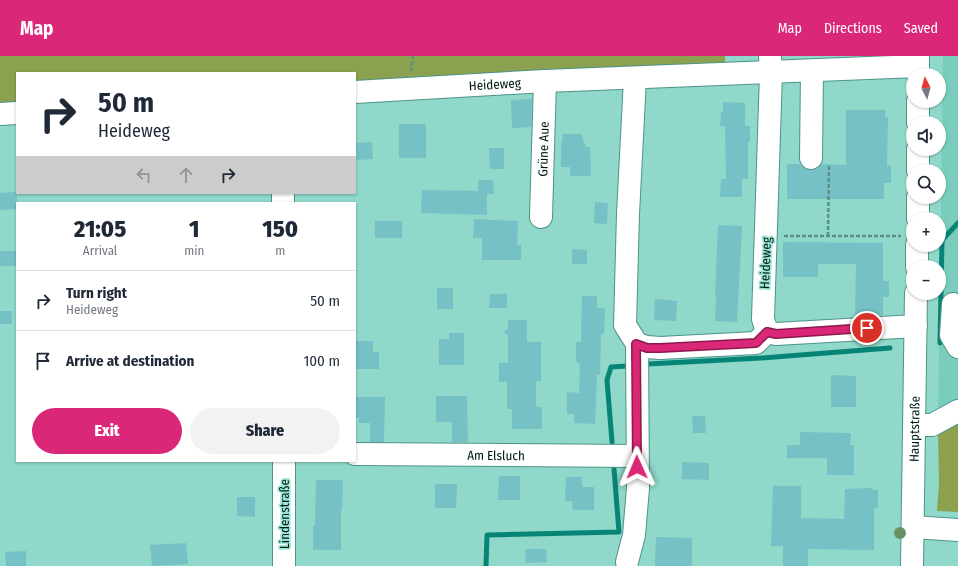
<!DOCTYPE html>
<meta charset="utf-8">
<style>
:root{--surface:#fff;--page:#f2f2f3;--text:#1f2937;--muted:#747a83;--line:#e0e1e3;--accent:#db2777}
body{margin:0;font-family:"Fira Sans Condensed",sans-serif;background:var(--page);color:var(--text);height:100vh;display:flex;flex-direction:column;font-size:15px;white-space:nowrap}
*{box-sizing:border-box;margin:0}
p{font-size:13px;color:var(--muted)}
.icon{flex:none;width:22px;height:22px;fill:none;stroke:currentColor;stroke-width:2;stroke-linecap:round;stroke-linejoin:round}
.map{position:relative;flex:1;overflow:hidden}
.panel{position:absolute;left:16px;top:146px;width:340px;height:260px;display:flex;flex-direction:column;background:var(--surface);border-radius:0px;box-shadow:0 1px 3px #0004}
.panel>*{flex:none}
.top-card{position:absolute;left:16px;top:16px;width:340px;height:122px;border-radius:0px;box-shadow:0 1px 3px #0004;background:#fff;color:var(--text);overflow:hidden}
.needle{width:26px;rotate:354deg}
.buttons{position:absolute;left:906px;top:12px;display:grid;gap:8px}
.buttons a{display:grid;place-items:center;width:40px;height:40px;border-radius:50%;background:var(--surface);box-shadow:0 1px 3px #0004;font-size:20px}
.pin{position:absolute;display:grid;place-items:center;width:34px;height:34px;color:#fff;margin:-17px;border:2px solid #fff;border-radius:50%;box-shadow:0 1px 4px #0007}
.me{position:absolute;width:44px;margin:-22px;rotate:359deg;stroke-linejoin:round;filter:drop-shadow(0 0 3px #0008)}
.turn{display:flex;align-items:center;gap:14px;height:84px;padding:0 16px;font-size:18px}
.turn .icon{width:52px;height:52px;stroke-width:2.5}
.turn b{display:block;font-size:28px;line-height:34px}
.lanes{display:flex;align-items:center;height:38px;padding:0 16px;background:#0003;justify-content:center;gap:20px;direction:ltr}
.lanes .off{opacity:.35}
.eta{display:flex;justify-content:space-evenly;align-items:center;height:68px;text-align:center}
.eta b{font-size:24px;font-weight:800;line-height:28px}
.primary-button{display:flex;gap:8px;margin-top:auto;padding:8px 16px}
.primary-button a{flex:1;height:46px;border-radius:24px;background:var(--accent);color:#fff;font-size:16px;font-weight:800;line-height:46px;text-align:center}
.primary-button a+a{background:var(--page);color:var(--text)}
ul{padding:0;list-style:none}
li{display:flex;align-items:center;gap:12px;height:60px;padding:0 16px;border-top:1px solid var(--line)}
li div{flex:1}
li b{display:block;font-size:15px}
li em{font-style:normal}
header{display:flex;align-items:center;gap:24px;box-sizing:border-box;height:56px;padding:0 20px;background:var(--accent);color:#fff}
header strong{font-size:19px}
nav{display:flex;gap:22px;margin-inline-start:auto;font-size:14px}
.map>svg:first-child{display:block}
.built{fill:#7accbd}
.green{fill:#8ca14f}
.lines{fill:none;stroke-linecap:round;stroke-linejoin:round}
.stream{stroke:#068476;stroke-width:5}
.building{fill:#76c1c6}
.minor-casing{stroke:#4c9488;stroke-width:24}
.major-casing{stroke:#4c9488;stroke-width:24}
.path{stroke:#5a9186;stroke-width:2.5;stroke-dasharray:4 2;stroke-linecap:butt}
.minor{stroke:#fff;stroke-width:22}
.major{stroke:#fff;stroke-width:22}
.tree{fill:#689166}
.route-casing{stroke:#8e194d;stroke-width:10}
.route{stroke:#db2777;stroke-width:7}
.labels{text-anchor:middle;stroke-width:3.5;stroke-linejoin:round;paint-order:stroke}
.street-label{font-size:13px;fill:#001915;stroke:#9ce5d7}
</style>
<header>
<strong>Map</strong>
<nav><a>Map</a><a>Directions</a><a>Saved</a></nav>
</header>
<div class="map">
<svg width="958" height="510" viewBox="0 0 958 510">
<rect width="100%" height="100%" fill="#8fd8ca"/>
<!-- built -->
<path class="built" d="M943,0H958V364L938,376Z"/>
<!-- green -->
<g class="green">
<path d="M0,0H725V8L355,29V17H17V50L0,51Z"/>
<path d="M958,364V456L937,455L939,427L938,376Z"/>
</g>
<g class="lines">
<!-- stream -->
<g class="stream">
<path d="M940,287L942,184L958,167"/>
<path d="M648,308L761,302L890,292"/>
<path d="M612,386L607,324L611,311L627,310"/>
<path d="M486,510L487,479L619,476L614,413"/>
</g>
</g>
<!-- building -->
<g class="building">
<path d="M532,43L531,71L512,72L511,44Z"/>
<path d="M723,46L745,47V70H750V86H748V123H742V141H720L721,123H726L725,70H720L721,56H723Z"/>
<path d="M846,54H885V61H888L887,110H891V127H884V143H787V108H800L805,113L811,114L817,113L822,108L846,109Z"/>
<rect x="399" y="68" width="27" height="34"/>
<path d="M563,78H581L586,91H590L591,120H570V111H561V91Z"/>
<path d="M372,86L373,103L357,104L356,87Z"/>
<path d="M489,92H504V113H490Z"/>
<path d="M478,124H493L494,138H487V159L421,157L422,134L478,135Z"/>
<path d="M17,136V153L0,154V137Z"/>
<path d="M595,146L608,147L607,168L594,167Z"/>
<path d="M474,163L518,165L517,189H521V204H482V182H473Z"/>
<rect x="375" y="165" width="27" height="17"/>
<path d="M718,169L742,170L737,266L715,265L716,240H715Z"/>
<path d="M783,186L883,187V225H889V241H883V259H855L856,208H818V221H783Z"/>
<path d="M572,193L587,194V208H572Z"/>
<rect x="0" y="195" width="17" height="15"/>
<rect x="437" y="232" width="16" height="21"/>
<path d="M490,238H507V252H489Z"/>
<path d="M582,240H597V252H605L604,278H601L600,319H597L595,368L574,367V358H567V336L579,337L580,309L576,305V286H581Z"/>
<path d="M655,243L677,245L676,265L654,264Z"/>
<rect x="0" y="255" width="12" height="13"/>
<path d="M508,264H527V286H541V325H536V351H542V373H512V353H507V326H499V307H508V280L504,276L508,273Z"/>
<path d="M449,277H464V309H439V283H449Z"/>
<path d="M355,285H373V296H379V313H355Z"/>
<path d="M831,319L856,320V351H831Z"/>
<path d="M436,340H467L468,386H452V366H436Z"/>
<path d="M355,341H385L384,386H370V367H359V362H355Z"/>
<path d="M692,360H705L706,377H693Z"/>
<path d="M800,376L851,377L850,389H854V419H827V402H787V389H800Z"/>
<path d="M682,406L709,407V424L682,423Z"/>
<path d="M499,420H520V444H498Z"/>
<path d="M566,421H582V431H594V454H573L572,445H565Z"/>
<path d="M316,424H343L342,454H341V494H313V470H315Z"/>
<path d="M435,428H457L456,452H435Z"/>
<path d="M773,430H801V462L844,463L845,433L871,432L873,434H878V453L874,452V494L808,493V510H783V490H771Z"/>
<path d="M237,441H255V461L237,460Z"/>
<path d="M656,481L692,482V510H655Z"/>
<path d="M186,487L188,508L152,510L150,489Z"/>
<path d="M525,493H546L547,506L526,507Z"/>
<path d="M26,495V510H6L5,496Z"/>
</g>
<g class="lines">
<defs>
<g id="minor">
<path d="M770,0L771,17L763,263L767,276L776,278L916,270"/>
<path id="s1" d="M355,36L545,25L918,10"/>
<path d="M0,58L17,57"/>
<path d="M811,102L812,15"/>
<path d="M283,147V137"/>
<path id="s2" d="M541,161L545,25"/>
<path d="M953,248L951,279L958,291"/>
<path d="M637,288L647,291L660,292L756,287L767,276"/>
<path d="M915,369H932L958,355"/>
<path id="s3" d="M355,398L637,400"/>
<path d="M913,471L958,474"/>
<path d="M627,506L634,479L638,432L637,288L625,269L628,158L635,22"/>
<path d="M284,510V405"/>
</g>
<g id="major">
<path d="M918,19V0"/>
<path d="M918,45V67"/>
<path d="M918,93V115"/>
<path d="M918,163V141"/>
<path d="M917,211V189"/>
<path id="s4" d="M912,510L916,237"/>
</g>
</defs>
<!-- minor casing -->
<use href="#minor" class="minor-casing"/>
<!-- major casing -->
<use href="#major" class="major-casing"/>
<!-- path -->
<g class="path">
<path d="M411,15L413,0"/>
<path d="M784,180H901"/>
<path d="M828,180L829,110"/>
</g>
<!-- minor -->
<use href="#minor" class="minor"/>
<!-- major -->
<use href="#major" class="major"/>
</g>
<!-- trees -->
<circle class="tree" cx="900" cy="477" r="6"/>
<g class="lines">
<defs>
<path id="route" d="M637,411L636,288L647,292H660L756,287L767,276L776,278L867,272"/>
</defs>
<!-- route casing -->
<use href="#route" class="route-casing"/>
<!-- route -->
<use href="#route" class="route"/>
</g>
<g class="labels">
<!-- street labels -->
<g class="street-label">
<text dy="5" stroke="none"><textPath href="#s1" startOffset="140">Heideweg</textPath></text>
<text dy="5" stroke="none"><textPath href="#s2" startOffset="68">Grüne Aue</textPath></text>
<text transform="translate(765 207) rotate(-88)" y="5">Heideweg</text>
<text dy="5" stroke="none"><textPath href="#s4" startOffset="137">Hauptstraße</textPath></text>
<text dy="5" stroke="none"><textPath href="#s3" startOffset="141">Am Elsluch</textPath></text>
<text transform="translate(284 458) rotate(-90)" y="5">Lindenstraße</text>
</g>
</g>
</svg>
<div class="buttons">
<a><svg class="needle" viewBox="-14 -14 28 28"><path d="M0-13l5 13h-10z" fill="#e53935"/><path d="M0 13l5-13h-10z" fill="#747a83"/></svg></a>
<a><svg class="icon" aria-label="sound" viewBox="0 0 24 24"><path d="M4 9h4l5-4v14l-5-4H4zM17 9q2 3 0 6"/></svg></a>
<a><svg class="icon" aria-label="search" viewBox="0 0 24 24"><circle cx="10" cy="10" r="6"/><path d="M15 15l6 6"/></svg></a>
<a>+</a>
<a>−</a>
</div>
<div class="pin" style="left:867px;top:272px;background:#d93025"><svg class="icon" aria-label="arrive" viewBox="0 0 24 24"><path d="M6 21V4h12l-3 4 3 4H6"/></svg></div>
<svg class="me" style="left:637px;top:411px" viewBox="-20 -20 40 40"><path d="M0-17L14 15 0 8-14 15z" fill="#db2777" stroke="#fff" stroke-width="4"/></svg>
<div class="top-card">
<div class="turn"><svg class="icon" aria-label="right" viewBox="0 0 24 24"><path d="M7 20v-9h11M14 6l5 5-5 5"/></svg><div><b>50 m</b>Heideweg</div></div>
<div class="lanes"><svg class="icon off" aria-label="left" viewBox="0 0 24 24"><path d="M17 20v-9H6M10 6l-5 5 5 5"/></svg><svg class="icon off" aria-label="ahead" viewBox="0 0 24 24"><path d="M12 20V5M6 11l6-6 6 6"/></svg><svg class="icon" aria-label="right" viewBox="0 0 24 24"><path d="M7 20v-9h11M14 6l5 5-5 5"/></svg></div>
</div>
<section class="panel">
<div class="eta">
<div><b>21:05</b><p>Arrival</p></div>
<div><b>1</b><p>min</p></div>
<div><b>150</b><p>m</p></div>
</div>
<ul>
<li><svg class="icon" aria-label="right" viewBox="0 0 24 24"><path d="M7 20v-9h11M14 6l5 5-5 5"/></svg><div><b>Turn right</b><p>Heideweg</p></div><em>50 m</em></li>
<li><svg class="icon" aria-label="arrive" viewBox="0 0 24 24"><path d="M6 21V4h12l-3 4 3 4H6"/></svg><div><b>Arrive at destination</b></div><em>100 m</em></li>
</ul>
<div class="primary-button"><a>Exit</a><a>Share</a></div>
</section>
</div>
